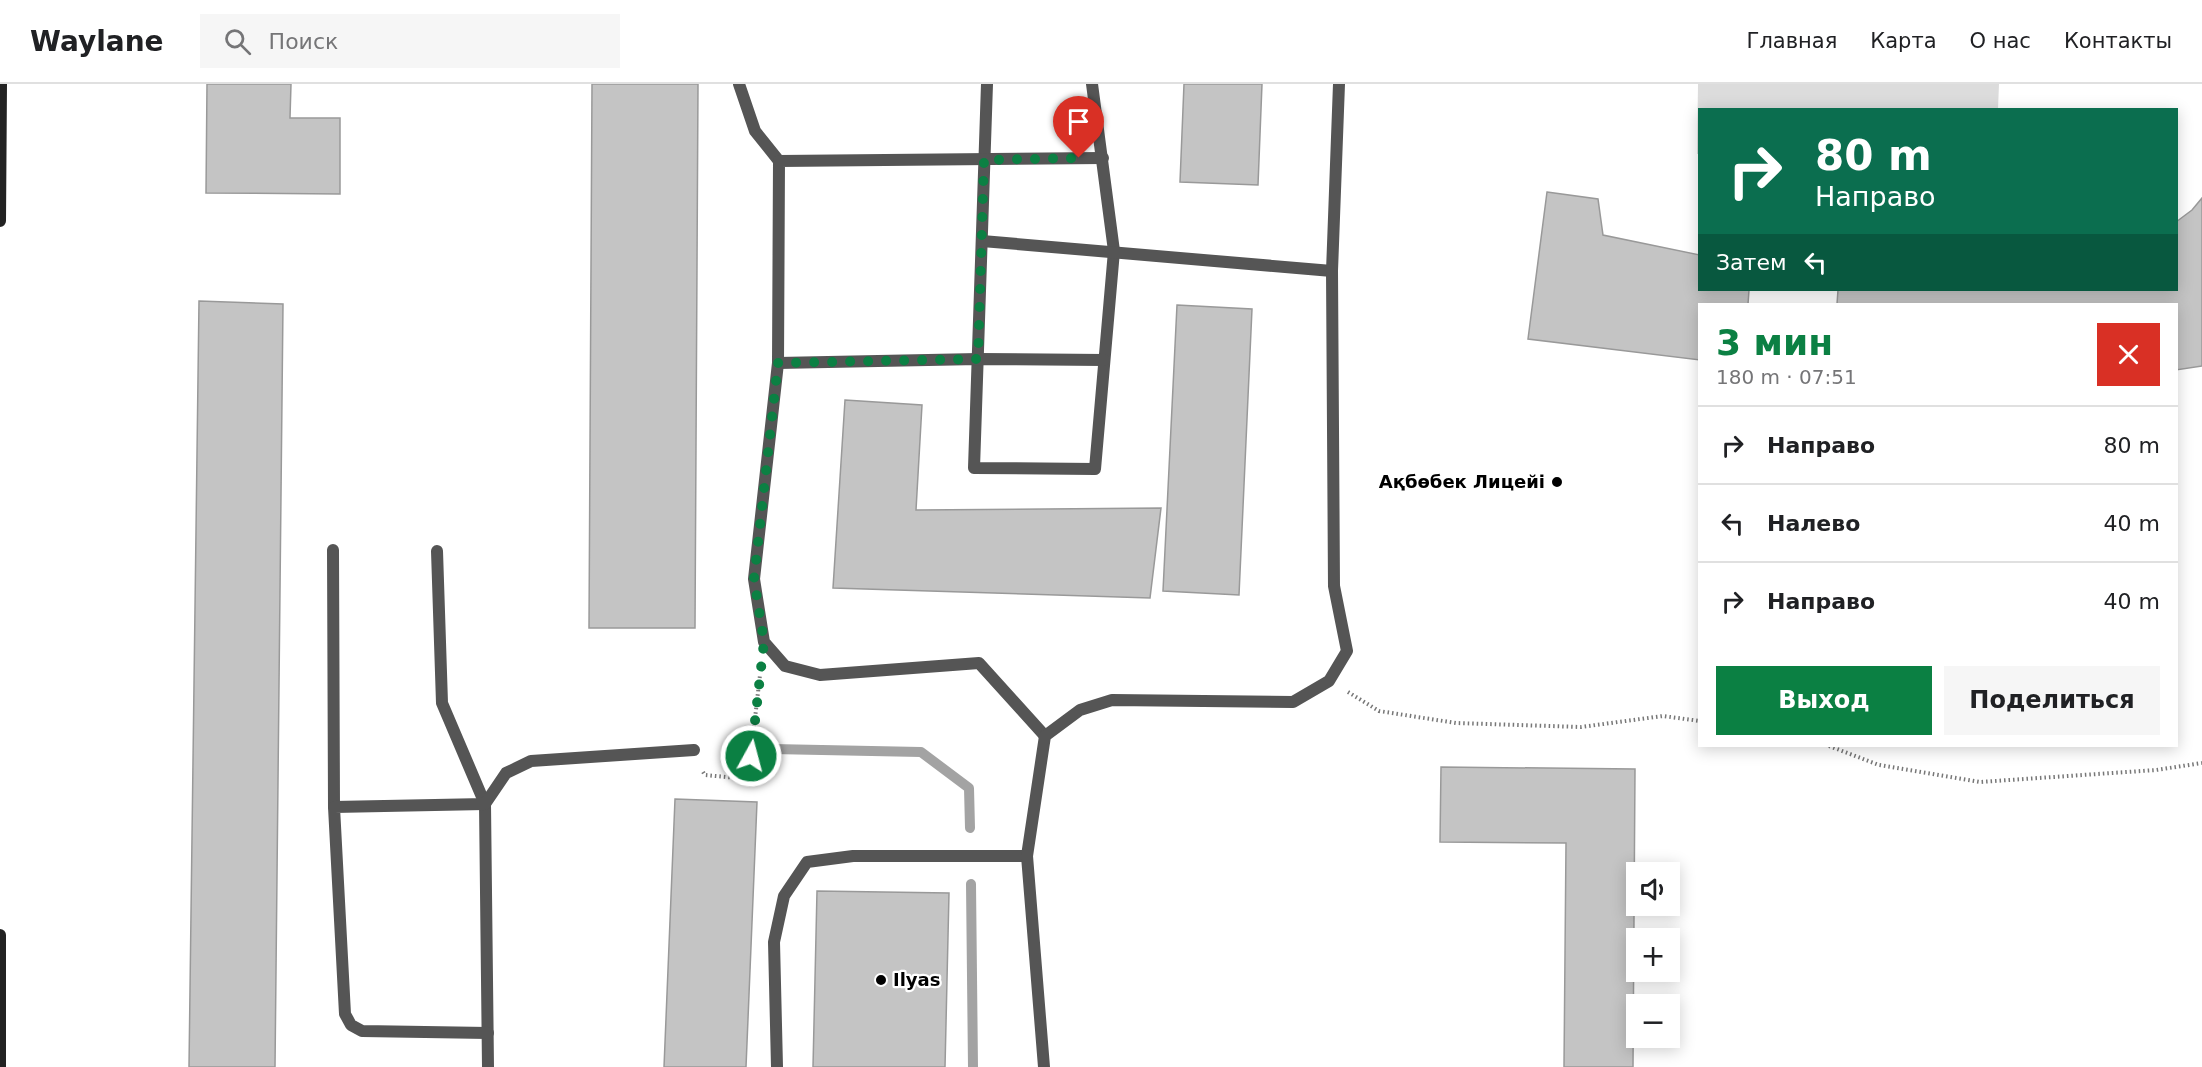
<!DOCTYPE html>
<html lang="ru">
<meta charset="utf-8">
<style>
:root{--surface:#fff;--page:#f6f6f6;--text:#202124;--muted:#757577;--line:#e0e0e0;--accent:#0b8043}
body{margin:0;font-family:"DejaVu Sans",sans-serif;background:var(--page);color:var(--text);height:100vh;display:flex;flex-direction:column;font-size:22px;white-space:nowrap}
*{box-sizing:border-box;margin:0}
p{font-size:20px;color:var(--muted)}
.icon{flex:none;width:33px;height:33px;fill:none;stroke:currentColor;stroke-width:2;stroke-linecap:round;stroke-linejoin:round}
.map{position:relative;flex:1;overflow:hidden}
.drawer{position:absolute;left:1698px;top:219px;width:480px;height:444px;display:flex;flex-direction:column;background:var(--surface);border-radius:0px;box-shadow:0 3px 15px #0003}
.drawer>*{flex:none}
.banner{position:absolute;left:1698px;top:24px;width:480px;height:183px;border-radius:0px;box-shadow:0 3px 15px #0003;background:#0b6e4f;color:#fff;overflow:hidden}
.tools{position:absolute;left:1626px;top:778px;display:grid;gap:12px}
.tools a{display:grid;place-items:center;width:54px;height:54px;border-radius:0px;background:var(--surface);box-shadow:0 3px 15px #0003;font-size:30px}
.pin{position:absolute;display:grid;place-items:center;width:51px;height:51px;color:#fff;margin:-62px -26px;border-radius:50% 50% 50% 0;rotate:-45deg;box-shadow:0 0 6px #0007}
.pin .icon{rotate:45deg}
.me{position:absolute;width:66px;margin:-33px;rotate:7deg;stroke-linejoin:round;filter:drop-shadow(0 0 4px #0008)}
.turn{display:flex;align-items:center;gap:21px;height:126px;padding:0 18px;font-size:27px}
.turn .icon{width:78px;height:78px;stroke-width:2.5}
.turn b{display:block;font-size:42px;line-height:51px}
.then{display:flex;align-items:center;height:57px;padding:0 18px;background:#0003;gap:12px;font-size:22px}
.round{display:grid;place-items:center;flex:none;width:63px;height:63px;border-radius:0px;background:var(--page)}
.summary{display:flex;align-items:center;justify-content:space-between;height:102px;padding:0 18px}
h1{font-size:36px;font-weight:600;line-height:45px;color:var(--accent)}
.primary-button{display:flex;gap:12px;margin-top:auto;padding:12px 18px}
.primary-button a{flex:1;height:69px;border-radius:0px;background:var(--accent);color:#fff;font-size:24px;font-weight:600;line-height:69px;text-align:center}
.primary-button a+a{background:var(--page);color:var(--text)}
ul{padding:0;list-style:none}
li{display:flex;align-items:center;gap:18px;height:78px;padding:0 18px;border-top:2px solid var(--line)}
li div{flex:1}
li b{display:block;font-size:22px}
li em{font-style:normal}
header{display:flex;align-items:center;gap:36px;box-sizing:border-box;height:84px;padding:0 30px;background:var(--surface);border-bottom:2px solid var(--line)}
header strong{font-size:28px}
nav{display:flex;gap:33px;margin-inline-start:auto;font-size:21px}
.search{width:420px;height:54px;background:var(--page);display:flex;align-items:center;gap:15px;box-sizing:border-box;padding:0 21px;border-radius:0px;color:var(--muted);font-size:22px}
.map>svg:first-child{display:block}
.green{fill:#dcdcdc}
.lines{fill:none;stroke-linecap:round;stroke-linejoin:round}
.stream{stroke:#a3a3a3;stroke-width:10}
.building{fill:#c4c4c4;stroke:#999;stroke-width:1.5}
.path{stroke:#777;stroke-width:4;stroke-dasharray:1.5 3;stroke-linecap:butt}
.lane{stroke:#555;stroke-width:12}
.secondary{stroke:#222;stroke-width:12}
.route{stroke:#0b8043;stroke-width:10;stroke-dasharray:0 18}
.poi-dot{fill:#000;stroke:#fff;stroke-width:2}
.labels{text-anchor:middle;stroke-width:4.5;stroke-linejoin:round;paint-order:stroke}
.poi-label{font-size:18px;font-weight:bold;fill:#000;stroke:#fff;text-anchor:end}
</style>
<header>
<strong>Waylane</strong>
<div class="search"><svg class="icon" aria-label="search" viewBox="0 0 24 24"><circle cx="10" cy="10" r="6"/><path d="M15 15l6 6"/></svg>Поиск</div>
<nav><a>Главная</a><a>Карта</a><a>О нас</a><a>Контакты</a></nav>
</header>
<div class="map">
<svg width="2202" height="983" viewBox="0 0 2202 983">
<rect width="100%" height="100%" fill="#fff"/>
<!-- green -->
<path class="green" d="M1698,0H1999L1998,25L1700,26L1699,70H1697Z"/>
<g class="lines">
<!-- stream -->
<g class="stream">
<path d="M772,665L921,668L969,704L970,744"/>
<path d="M971,800L973,983"/>
</g>
</g>
<!-- building -->
<g class="building">
<path d="M207,0H291L290,34H340V110L206,109Z"/>
<path d="M592,0H698L695,544H589Z"/>
<path d="M1184,0H1262L1258,101L1180,98Z"/>
<path d="M1547,108L1598,115L1603,151L1700,171V206H1749L1748,220H1700V276L1528,255Z"/>
<path d="M2202,114V282L2176,286V220H1837L1838,206H2176V138L2192,126Z"/>
<path d="M199,217L283,220L275,983H189Z"/>
<path d="M1177,221L1252,225L1239,511L1163,507Z"/>
<path d="M845,316L922,321L916,426L1161,424L1150,514L833,504Z"/>
<path d="M1441,683L1635,685L1633,983H1564L1566,759L1440,758Z"/>
<path d="M675,715L757,718L746,983H664Z"/>
<path d="M817,807L949,809L945,983H813Z"/>
</g>
<g class="lines">
<!-- path -->
<g class="path">
<path d="M1348,608L1379,627L1456,639L1581,643L1663,632L1700,637"/>
<path d="M1829,662L1879,681L1980,698L2156,686L2202,679"/>
<path d="M703,688L705,691L748,695L760,591"/>
</g>
<!-- lane -->
<g class="lane">
<path d="M739,0L755,47L779,77"/>
<path d="M987,0L974,384L1095,385L1114,167L1092,0"/>
<path d="M1103,74L779,77L778,279L978,275L1104,276"/>
<path d="M982,157L1332,187"/>
<path d="M778,279L754,495L764,558L785,582L820,591L979,579L1045,652"/>
<path d="M333,466L334,723"/>
<path d="M437,467L442,619L485,720L488,983"/>
<path d="M488,949L362,947L351,941L345,930L334,723L485,720L506,689L531,677L694,666"/>
<path d="M777,983L774,858L784,812L807,778L853,772H1027"/>
<path d="M1044,983L1027,772L1045,652L1080,626L1112,616L1293,618L1329,597L1347,567L1334,502L1332,187L1339,0"/>
</g>
<!-- secondary -->
<g class="secondary">
<path d="M0,137L1,0"/>
<path d="M0,851V983"/>
</g>
</g>
<g class="lines">
<!-- route -->
<path class="route" d="M751,672L764,558L754,495L778,279L978,275L984,76L1079,74"/>
</g>
<!-- markers -->
<g class="poi-dot">
<circle cx="1557" cy="398" r="6"/>
<circle cx="881" cy="896" r="6"/>
</g>
<g class="labels">
<!-- poi labels -->
<g class="poi-label">
<text x="1545" y="404">Ақбөбек Лицейі</text>
<text x="893" y="902" text-anchor="start">Ilyas</text>
</g>
</g>
</svg>
<div class="tools">
<a><svg class="icon" aria-label="sound" viewBox="0 0 24 24"><path d="M4 9h4l5-4v14l-5-4H4zM17 9q2 3 0 6"/></svg></a>
<a>+</a>
<a>−</a>
</div>
<div class="pin" style="left:1079px;top:74px;background:#d93025"><svg class="icon" aria-label="arrive" viewBox="0 0 24 24"><path d="M6 21V4h12l-3 4 3 4H6"/></svg></div>
<svg class="me" style="left:751px;top:672px" viewBox="-20 -20 40 40"><circle r="17" fill="#0b8043" stroke="#fff" stroke-width="3"/><path d="M0-11L8 9 0 5-8 9z" fill="#fff"/></svg>
<div class="banner">
<div class="turn"><svg class="icon" aria-label="right" viewBox="0 0 24 24"><path d="M7 20v-9h11M14 6l5 5-5 5"/></svg><div><b>80 m</b>Направо</div></div>
<div class="then">Затем<svg class="icon" aria-label="left" viewBox="0 0 24 24"><path d="M17 20v-9H6M10 6l-5 5 5 5"/></svg></div>
</div>
<section class="drawer">
<div class="summary"><div><h1>3 мин</h1><p>180 m · 07:51</p></div><a class="round" style="background:#d93025;color:#fff"><svg class="icon" aria-label="close" viewBox="0 0 24 24"><path d="M6 6l12 12M18 6L6 18"/></svg></a></div>
<ul>
<li><svg class="icon" aria-label="right" viewBox="0 0 24 24"><path d="M7 20v-9h11M14 6l5 5-5 5"/></svg><div><b>Направо</b></div><em>80 m</em></li>
<li><svg class="icon" aria-label="left" viewBox="0 0 24 24"><path d="M17 20v-9H6M10 6l-5 5 5 5"/></svg><div><b>Налево</b></div><em>40 m</em></li>
<li><svg class="icon" aria-label="right" viewBox="0 0 24 24"><path d="M7 20v-9h11M14 6l5 5-5 5"/></svg><div><b>Направо</b></div><em>40 m</em></li>
</ul>
<div class="primary-button"><a>Выход</a><a>Поделиться</a></div>
</section>
</div>
